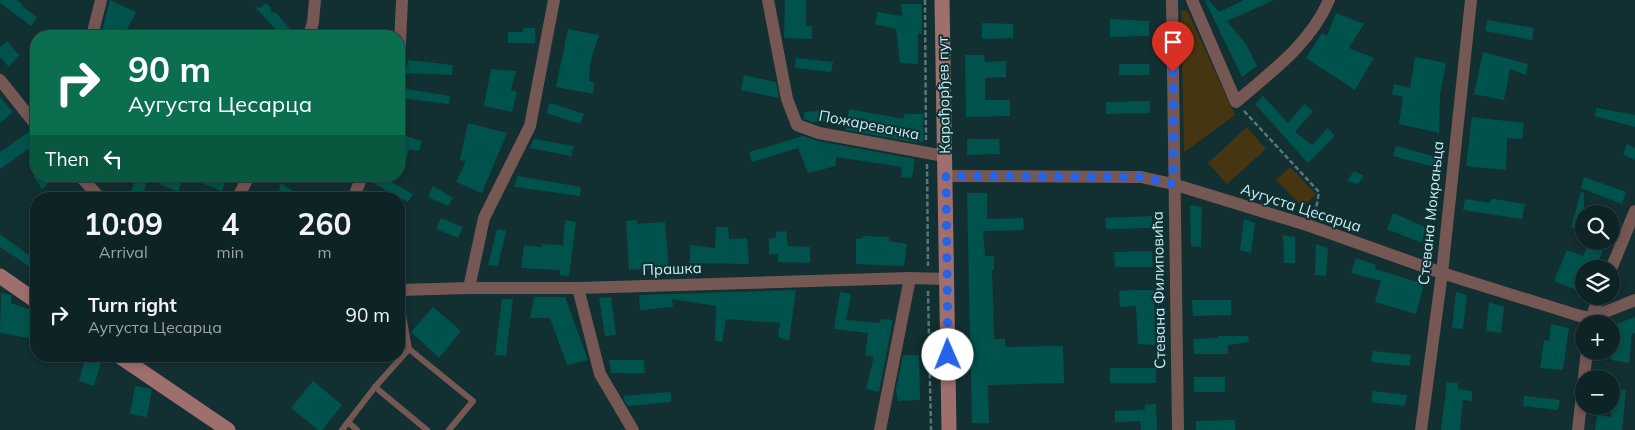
<!DOCTYPE html>
<meta charset="utf-8">
<style>
:root{--surface:#0e2326;--page:#1c2f32;--text:#f1f3f6;--muted:#9ba4a7;--line:#2e4043}
body{margin:0;font-family:Mulish,sans-serif;background:var(--page);color:var(--text);height:100vh;display:flex;flex-direction:column;font-size:19px;white-space:nowrap}
*{box-sizing:border-box;margin:0}
p{font-size:16px;color:var(--muted)}
.icon{flex:none;width:28px;height:28px;fill:none;stroke:currentColor;stroke-width:2;stroke-linecap:round;stroke-linejoin:round}
.map{position:relative;flex:1;overflow:hidden}
.panel{position:absolute;left:30px;top:192px;width:375px;height:170px;display:flex;flex-direction:column;background:var(--surface);border-radius:20px;box-shadow:0 2px 8px #0003,0 0 0 1px var(--line)}
.panel>*{flex:none}
.banner{position:absolute;left:30px;top:30px;width:375px;height:152px;border-radius:20px;box-shadow:0 2px 8px #0003,0 0 0 1px var(--line);background:#0b6e4f;color:#fff;overflow:hidden}
.buttons{position:absolute;left:1575px;top:205px;display:grid;gap:10px}
.buttons a{display:grid;place-items:center;width:45px;height:45px;border-radius:50%;background:var(--surface);box-shadow:0 2px 8px #0003,0 0 0 1px var(--line);font-size:25px}
.pin{position:absolute;display:grid;place-items:center;width:42px;height:42px;color:#fff;margin:-51px -21px;border-radius:50% 50% 50% 0;rotate:-45deg;box-shadow:0 0 5px #0007}
.pin .icon{rotate:45deg}
.me{position:absolute;width:55px;margin:-28px;rotate:359deg;stroke-linejoin:round;filter:drop-shadow(0 0 4px #0008)}
.turn{display:flex;align-items:center;gap:18px;height:105px;padding:0 15px;font-size:22px}
.turn .icon{width:65px;height:65px;stroke-width:2.5}
.turn b{display:block;font-size:35px;line-height:42px}
.then{display:flex;align-items:center;height:48px;padding:0 15px;background:#0003;gap:10px;font-size:19px}
.eta{display:flex;justify-content:space-evenly;align-items:center;height:85px;text-align:center}
.eta b{font-size:30px;font-weight:700;line-height:35px}
ul{padding:0;list-style:none}
li{display:flex;align-items:center;gap:15px;height:75px;padding:0 15px}
li div{flex:1}
li b{display:block;font-size:19px}
li em{font-style:normal}
.map>svg:first-child{display:block}
.green{fill:#453511}
.building{fill:#00534c}
.lines{fill:none;stroke-linecap:round;stroke-linejoin:round}
.path{stroke:#56787c;stroke-width:2.5;stroke-dasharray:5 2.5;stroke-linecap:butt}
.lane{stroke:#755754;stroke-width:6}
.street{stroke:#755754;stroke-width:12}
.secondary{stroke:#9e6f6c;stroke-width:15}
.route{stroke:#2563eb;stroke-width:9;stroke-dasharray:0 16.2}
.labels{text-anchor:middle;stroke-width:4;stroke-linejoin:round;paint-order:stroke}
.street-label{font-size:15px;fill:#c4eff4;stroke:#122f32}
</style>
<div class="map">
<svg width="1635" height="430" viewBox="0 0 1635 430">
<rect width="100%" height="100%" fill="#122f32"/>
<!-- green -->
<g class="green">
<path d="M1187,10L1235,115L1184,152L1181,11Z"/>
<path d="M1247,127L1266,149L1227,184L1208,163Z"/>
<path d="M1290,167L1316,194L1303,207L1276,180Z"/>
</g>
<!-- building -->
<g class="building">
<path d="M0,0H16L23,5L22,6L37,17L31,26L0,3Z"/>
<path d="M110,0L136,12L124,36H107L101,34Z"/>
<path d="M785,0H806V26H812V39L784,38Z"/>
<path d="M1209,0L1219,12L1244,0H1274L1227,21L1246,44L1257,66L1242,77L1205,1Z"/>
<path d="M266,3L271,8L270,11L276,13L296,36H282L254,6L260,8Z"/>
<path d="M901,4H922V34L918,33V64L900,63L896,29L875,24L877,12L902,16Z"/>
<path d="M1336,13L1364,24L1349,48L1374,58L1355,90L1306,58L1322,33L1327,36Z"/>
<path d="M1110,19L1149,21V36L1110,37Z"/>
<path d="M1487,20L1534,28L1532,40L1485,31Z"/>
<path d="M982,23L1013,24V38L982,39Z"/>
<path d="M523,28H535V43H508V32H523Z"/>
<path d="M568,29L599,35L590,63L589,81L594,82L593,94L556,87Z"/>
<path d="M7,41L19,55L9,67L0,57V47Z"/>
<path d="M1483,52L1528,64L1526,75L1510,69L1504,100L1474,94Z"/>
<path d="M965,55H984L985,62L1006,61V77L985,78V100H1010V116L966,117Z"/>
<path d="M1415,57L1446,63L1440,95L1439,133L1399,124L1403,97L1392,94L1394,84L1410,88Z"/>
<path d="M796,58L833,62L831,72L795,68Z"/>
<path d="M408,60L453,65L452,75L405,73Z"/>
<rect x="1119" y="64" width="30" height="11"/>
<path d="M491,69L516,71L511,90L517,92L512,112L484,106Z"/>
<path d="M744,75L776,82L779,98L741,90Z"/>
<path d="M402,88L450,96L449,104L400,98Z"/>
<path d="M1263,96L1288,123L1304,104L1313,111L1295,132L1312,145L1328,128L1335,136L1308,163L1255,104Z"/>
<path d="M0,97L13,112L0,123Z"/>
<path d="M1150,101V113L1106,114V102Z"/>
<path d="M550,103L584,114L580,124L546,113Z"/>
<path d="M1596,108L1635,115V127L1595,116Z"/>
<path d="M849,109L903,119L905,114H923V142L917,141V143L846,130Z"/>
<path d="M829,110L827,121L812,122L804,119V112Z"/>
<path d="M1472,117L1524,123L1522,139L1507,138L1506,170L1466,166Z"/>
<path d="M468,123L507,133L482,193L456,182L466,161L460,160Z"/>
<path d="M29,132L36,144L0,169V152Z"/>
<path d="M399,134L422,141L419,151L409,149L402,174L399,173Z"/>
<path d="M803,136L818,141L915,159L912,178L901,177L902,167L836,157V166L808,173L798,148L752,162L749,152Z"/>
<path d="M534,139L574,146L571,156L530,148Z"/>
<path d="M967,139H999L1000,154L967,155Z"/>
<path d="M1627,144L1635,148V160L1623,154Z"/>
<path d="M1396,146L1436,157L1434,167L1393,156Z"/>
<path d="M1354,171L1364,176L1358,184L1347,181Z"/>
<path d="M33,176H57L42,189Z"/>
<path d="M137,176H184L178,192L148,179L142,195L131,191Z"/>
<path d="M215,176L226,180L222,191L185,177Z"/>
<path d="M370,176H381L413,194L408,202L369,181Z"/>
<path d="M517,176L581,187L580,196L515,187Z"/>
<path d="M1584,177L1626,192L1622,204L1581,188Z"/>
<path d="M281,183L304,199H287L278,194Z"/>
<path d="M433,186L453,198L448,206L428,197Z"/>
<path d="M1581,192L1584,193V231L1571,227Z"/>
<path d="M967,193H987V219L1023,218L1024,230L983,231L985,256H994V270H992L994,339H1005V347L1063,346L1064,383L988,385L989,423H972Z"/>
<path d="M1465,199L1490,203V200L1494,199L1525,204L1522,219L1463,210Z"/>
<path d="M1190,205L1202,207L1201,247L1191,246Z"/>
<path d="M1393,213L1425,227L1422,243L1387,229Z"/>
<path d="M1152,216L1153,228L1106,229L1105,218Z"/>
<path d="M441,218L463,227L458,238L436,229Z"/>
<path d="M1244,219L1255,223L1251,253L1240,250Z"/>
<path d="M565,220L576,222L569,276L560,275V270L521,268L524,245L542,247V244L563,245Z"/>
<path d="M637,220V224L665,222L669,268L629,270L626,221Z"/>
<path d="M716,227H728L729,239L747,238L749,264L690,263V245L715,248Z"/>
<path d="M497,229L506,231L498,266L488,265Z"/>
<path d="M786,231L788,246L810,247V263L778,262V254H769V239L776,237V232Z"/>
<path d="M0,234L34,259L29,266L0,247Z"/>
<path d="M1283,235L1295,237V263H1284Z"/>
<path d="M863,236L890,237L889,241L907,244L904,266L856,264V239L863,238Z"/>
<path d="M1589,241L1604,246L1596,269H1584V293L1554,281L1567,250L1583,256Z"/>
<path d="M1316,244L1328,248L1326,276L1315,275Z"/>
<path d="M1152,251L1153,267H1115L1114,252Z"/>
<path d="M1356,258L1376,265L1375,269L1424,284L1416,314L1375,302L1381,281L1351,273Z"/>
<path d="M796,290L789,341L778,337L780,323L726,319L722,342L715,341L716,306L672,299L673,307L640,310L639,295Z"/>
<path d="M1133,290H1154L1155,345L1138,344L1136,306L1120,307L1119,291Z"/>
<path d="M840,292L851,294L846,320L880,323L881,319L893,320L879,392L866,389L874,357L865,355L868,333L834,329Z"/>
<path d="M1456,292L1467,295L1463,329L1452,328Z"/>
<path d="M1,293L11,295V303L36,312L35,339L0,333Z"/>
<path d="M534,297H565L588,360L567,365L550,318H530Z"/>
<path d="M611,297L616,335L605,336L599,298Z"/>
<path d="M502,299H513L506,356L495,355Z"/>
<path d="M1192,300H1231V315L1193,316Z"/>
<path d="M1489,302L1504,307L1501,333L1486,331Z"/>
<path d="M433,307L461,331L439,358L411,332Z"/>
<path d="M1635,317V333L1632,334L1629,363L1611,360V326Z"/>
<path d="M1551,324L1569,328L1563,370L1540,368L1544,340L1549,341Z"/>
<path d="M1218,336H1248L1249,342L1228,345V354H1194L1193,339L1218,338Z"/>
<path d="M1373,351L1411,355L1410,366L1371,362Z"/>
<path d="M903,355H919L920,400L898,401L896,390Z"/>
<path d="M86,356H103L94,386L79,381Z"/>
<path d="M609,360H644L645,373H611Z"/>
<rect x="1110" y="368" width="46" height="15"/>
<rect x="1194" y="377" width="31" height="15"/>
<path d="M313,381L342,405L322,430H318L291,408Z"/>
<path d="M1447,382L1458,383V389L1472,391V401L1463,400L1460,430H1441Z"/>
<path d="M135,386L152,389L147,417L130,414Z"/>
<path d="M1611,387L1626,390L1622,430H1595L1597,415L1611,417Z"/>
<path d="M1373,391L1407,395L1405,406L1371,402Z"/>
<path d="M671,392V402L628,406L624,400V396Z"/>
<path d="M1524,396L1560,400L1558,410L1523,406Z"/>
<path d="M1156,404L1157,430H1141L1140,421L1115,422V411L1145,410V405Z"/>
<path d="M1235,420V430H1196V421Z"/>
</g>
<g class="lines">
<!-- path -->
<g class="path">
<path d="M925,0L926,141"/>
<path d="M1244,111L1319,192L1315,215"/>
<path d="M927,164L928,266"/>
<path d="M928,291L931,430"/>
</g>
<!-- lane -->
<g class="lane">
<path d="M399,293L409,349L473,401L449,430"/>
<path d="M375,387L409,349"/>
<path d="M342,430L348,422"/>
<path d="M357,430L348,422L375,387L427,430"/>
</g>
<!-- street -->
<g class="street">
<path d="M768,0L787,99L797,125L819,133L944,156"/>
<path d="M1172,0L1178,430"/>
<path d="M1192,0L1236,102C1271,72 1311,43 1329,0"/>
<path d="M92,36L101,0"/>
<path d="M309,36L313,22L315,0"/>
<path d="M399,63L402,0"/>
<path d="M0,80L36,125"/>
<path d="M80,176L101,199"/>
<path d="M946,176L1141,177L1173,184L1310,226L1442,273L1580,316L1590,318L1635,300"/>
<path d="M237,199L249,176"/>
<path d="M353,199L362,176"/>
<path d="M1611,269L1635,211"/>
<path d="M469,288L484,218L530,126L554,0"/>
<path d="M578,288L600,374L633,430"/>
<path d="M399,290L469,288H578L910,278L946,279"/>
<path d="M1590,322L1599,296"/>
<path d="M880,430L910,278"/>
<path d="M1421,430L1442,273L1471,0"/>
<path d="M1578,430L1587,351"/>
</g>
<!-- secondary -->
<g class="secondary">
<path d="M942,0L949,430"/>
<path d="M0,276L36,301"/>
<path d="M119,356L228,430"/>
</g>
</g>
<g class="lines">
<!-- route -->
<path class="route" d="M948,355L946,176L1141,177L1173,184V72"/>
</g>
<g class="labels">
<!-- street labels -->
<g class="street-label">
<text transform="translate(944 95) rotate(-91)" y="5">Карађорђев пут</text>
<text transform="translate(869 125) rotate(11)" y="5">Пожаревачка</text>
<text transform="translate(1301 208) rotate(18)" y="5">Аугуста Цесарца</text>
<text transform="translate(1431 213) rotate(-84)" y="5">Стевана Мокрањца</text>
<text transform="translate(672 269) rotate(-2)" y="5">Прашка</text>
<text transform="translate(1159 290) rotate(-91)" y="5">Стевана Филиповића</text>
</g>
</g>
</svg>
<div class="buttons">
<a><svg class="icon" aria-label="search" viewBox="0 0 24 24"><circle cx="10" cy="10" r="6"/><path d="M15 15l6 6"/></svg></a>
<a><svg class="icon" aria-label="layers" viewBox="0 0 24 24"><path d="M12 4l9 5-9 5-9-5zM3 14l9 5 9-5"/></svg></a>
<a>+</a>
<a>−</a>
</div>
<div class="pin" style="left:1173px;top:72px;background:#d93025"><svg class="icon" aria-label="arrive" viewBox="0 0 24 24"><path d="M6 21V4h12l-3 4 3 4H6"/></svg></div>
<svg class="me" style="left:948px;top:355px" viewBox="-20 -20 40 40"><circle r="19" fill="#fff"/><path d="M0-13L10 11 0 6-10 11z" fill="#2563eb"/></svg>
<div class="banner">
<div class="turn"><svg class="icon" aria-label="right" viewBox="0 0 24 24"><path d="M7 20v-9h11M14 6l5 5-5 5"/></svg><div><b>90 m</b>Аугуста Цесарца</div></div>
<div class="then">Then<svg class="icon" aria-label="left" viewBox="0 0 24 24"><path d="M17 20v-9H6M10 6l-5 5 5 5"/></svg></div>
</div>
<section class="panel">
<div class="eta">
<div><b>10:09</b><p>Arrival</p></div>
<div><b>4</b><p>min</p></div>
<div><b>260</b><p>m</p></div>
</div>
<ul>
<li><svg class="icon" aria-label="right" viewBox="0 0 24 24"><path d="M7 20v-9h11M14 6l5 5-5 5"/></svg><div><b>Turn right</b><p>Аугуста Цесарца</p></div><em>90 m</em></li>
</ul>
</section>
</div>
